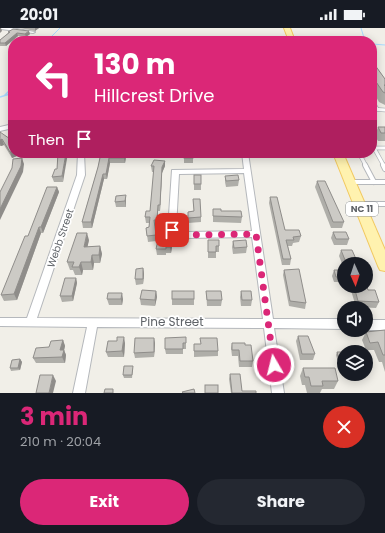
<!DOCTYPE html>
<meta charset="utf-8">
<style>
:root{--surface:#171b24;--page:#242831;--text:#f1f3f6;--muted:#9ea1a6;--accent:#db2777}
body{margin:0;font-family:Poppins,sans-serif;background:var(--page);color:var(--text);height:100vh;display:flex;flex-direction:column;font-size:15px;white-space:nowrap}
*{box-sizing:border-box;margin:0}
p{font-size:13px;color:var(--muted)}
.icon{flex:none;width:22px;height:22px;fill:none;stroke:currentColor;stroke-width:2;stroke-linecap:round;stroke-linejoin:round}
.map{position:relative;height:365px;overflow:hidden}
.drawer{display:flex;flex-direction:column;background:var(--surface);flex:1}
.drawer>*{flex:none}
.hud{position:absolute;left:8px;top:8px;width:369px;height:122px;border-radius:16px;box-shadow:0 2px 10px #0003;background:#db2777;color:#fff;overflow:hidden}
.needle{width:26px;rotate:177deg}
.fabs{position:absolute;left:337px;top:229px;display:grid;gap:8px}
.fabs a{display:grid;place-items:center;width:36px;height:36px;border-radius:50%;background:var(--surface);box-shadow:0 2px 10px #0003;font-size:20px}
.pin{position:absolute;display:grid;place-items:center;width:34px;height:34px;color:#fff;margin:-17px;border-radius:8px;box-shadow:0 2px 6px #0006}
.me{position:absolute;width:44px;margin:-22px;rotate:352deg;stroke-linejoin:round;filter:drop-shadow(0 0 3px #0008)}
.turn{display:flex;align-items:center;gap:14px;height:84px;padding:0 20px;font-size:18px}
.turn .icon{width:52px;height:52px;stroke-width:2.5}
.turn b{display:block;font-size:28px;line-height:34px}
.then{display:flex;align-items:center;height:38px;padding:0 20px;background:#0003;gap:8px;font-size:15px}
.round{display:grid;place-items:center;flex:none;width:42px;height:42px;border-radius:21px;background:var(--page)}
.summary{display:flex;align-items:center;justify-content:space-between;height:68px;padding:0 20px}
h1{font-size:24px;font-weight:700;line-height:30px;color:var(--accent)}
.cta{display:flex;gap:8px;margin-top:auto;padding:8px 20px}
.cta a{flex:1;height:46px;border-radius:24px;background:var(--accent);color:#fff;font-size:16px;font-weight:700;line-height:46px;text-align:center}
.cta a+a{background:var(--page);color:var(--text)}
.status{display:flex;justify-content:space-between;align-items:center;height:28px;padding:0 20px;background:var(--surface);direction:ltr}
.status svg{height:11px;fill:currentColor}
.map>svg:first-child{display:block}
.lines{fill:none;stroke-linecap:round;stroke-linejoin:round}
.stream-far1{stroke:#aadaff;stroke-width:1}
.stream{stroke:#aadaff;stroke-width:1.5}
.service-far1-casing{stroke:#b5b8bc;stroke-width:4.5}
.service-casing{stroke:#b5b8bc;stroke-width:6}
.minor-casing{stroke:#b5b8bc;stroke-width:2}
.primary-casing{stroke:#f2c960;stroke-width:2}
.service-far1{stroke:#fff;stroke-width:3}
.service{stroke:#fff;stroke-width:4}
.minor{fill:#fff;fill-rule:evenodd}
.primary{fill:#fff2af;fill-rule:evenodd}
.wall{fill:#afaea9}
.shaded-wall{fill:#8f8d8a}
.building{fill:#cccac5;stroke:#8f8d8a}
.route{stroke:#db2777;stroke-width:7;stroke-dasharray:0 12.6}
.labels{text-anchor:middle;stroke-width:3.5;stroke-linejoin:round;paint-order:stroke}
.shield{fill:#fff;stroke:#8f9295;stroke-width:1}
.shield-label{font-size:9px;font-weight:bold;fill:#5f6368}
.street-label{font-size:10px;fill:#5f6368;stroke:#fff}
.near-street-label{font-size:12px;fill:#5f6368;stroke:#fff}
</style>
<div class="status"><b>20:01</b><svg viewBox="0 0 49 12"><path d="M0 12V9h3v3zM5 12V6h3v6zM10 12V3h3v9zM15 12V0h3v12zM26 1h20v11H26zM47 4h2v5h-2z"/></svg></div>
<div class="map">
<svg width="385" height="365" viewBox="0 0 385 365">
<rect width="100%" height="100%" fill="#f1efe8"/>
<g class="lines">
<!-- stream-far1 -->
<g class="stream-far1">
<path d="M361,0L365,13"/>
<path d="M47,13L60,0"/>
<path d="M372,16L385,17"/>
<path d="M11,61L13,59"/>
</g>
<!-- stream -->
<g class="stream">
<path d="M5,67L12,60"/>
<path d="M0,69L13,65"/>
</g>
<defs>
<g id="service-far1">
<path d="M372,73L377,81"/>
<path d="M372,81L385,82"/>
<path d="M372,120H385"/>
<path d="M374,120L384,138"/>
<path d="M359,125L366,138"/>
</g>
<g id="service">
<path d="M365,137L374,154"/>
<path d="M383,137L385,141"/>
<path d="M351,154H385"/>
<path d="M361,176H385"/>
</g>
<g id="minor">
<path d="M0,0H11L35,4L33,5L1,1Z"/>
<path d="M13,96V100L0,103V99Z"/>
<path d="M78,125H84L85,147L37,290L263,291L252,209L186,210L169,204L168,202L172,142L244,141L242,125H248L273,291H344V301L274,300L284,365H272L264,300L97,299L85,365H73L87,299L0,298V290H27L77,147ZM244,145L252,203L186,204L176,200L179,146Z"/>
<rect x="366" y="292" width="19" height="10"/>
</g>
<g id="primary">
<path d="M284,0H290L295,13H289Z"/>
<path d="M333,125H343L385,222V243L380,242L378,238Z"/>
</g>
</defs>
<!-- service-far1 casing -->
<use href="#service-far1" class="service-far1-casing"/>
<!-- service casing -->
<use href="#service" class="service-casing"/>
<!-- minor casing -->
<use href="#minor" class="minor-casing"/>
<!-- primary casing -->
<use href="#primary" class="primary-casing"/>
<!-- service-far1 -->
<use href="#service-far1" class="service-far1"/>
<!-- service -->
<use href="#service" class="service"/>
<!-- minor -->
<use href="#minor" class="minor"/>
<!-- primary -->
<use href="#primary" class="primary"/>
</g>
<!-- wall -->
<g class="wall">
<path d="M20,0H39L35,3Z"/>
<path d="M8,4L30,6L26,9L18,8L6,18H0V12L8,5Z"/>
<path d="M372,33L385,51V77L379,74L372,62Z"/>
<path d="M378,99H385V113H378L375,108Z"/>
<path d="M0,104L13,125H22V126L12,130L4,117L1,118H0Z"/>
<path d="M58,125L63,154H54L52,149L57,141Z"/>
<path d="M101,125L126,129L125,135H110L107,151H104L92,200H83L82,194L98,139Z"/>
<rect x="184" y="125" width="9" height="10"/>
<path d="M165,133V138L162,145L160,183H158V198H154L156,213L148,214L146,200L149,199L150,195H146L145,189L150,183L154,144H152L151,138Z"/>
<rect x="194" y="147" width="7" height="15"/>
<path d="M225,148L239,152L238,158L226,159L225,154Z"/>
<path d="M317,153L344,194L342,200H331L315,159Z"/>
<path d="M57,159L59,164L43,205H41L17,272L4,273L1,267L28,208Z"/>
<path d="M126,167V179H116L115,174Z"/>
<path d="M270,169L285,202L301,208L299,214L293,215L292,218H288L291,231L290,237H282L269,175Z"/>
<path d="M193,171L201,189V194L188,195V184L194,183Z"/>
<path d="M213,181L242,189L241,195L213,194Z"/>
<path d="M333,204L349,211L347,217H334L331,210Z"/>
<path d="M89,212L87,219L100,218L102,226L100,235H94L93,242H83L82,247H75L73,242H70L67,234Z"/>
<path d="M208,212L219,218V224H216V230H208Z"/>
<path d="M233,213L247,219L246,225L233,226L232,219Z"/>
<path d="M171,214L172,219L171,225H166V227H157L156,221Z"/>
<path d="M341,222L356,231L355,236H344V238H343L339,228Z"/>
<path d="M143,240L144,246L143,256L136,257L135,251Z"/>
<path d="M284,242L306,275L305,281L289,278L283,247Z"/>
<path d="M334,242H344V254H334L332,248Z"/>
<path d="M76,250L77,255L73,273L62,274L60,268Z"/>
<path d="M347,258H366L368,262L379,274L376,280L356,279L350,259H347Z"/>
<path d="M156,263L157,269L155,278L141,277L140,271Z"/>
<path d="M194,263V277H172V271Z"/>
<path d="M206,263L222,272L221,278H207Z"/>
<path d="M241,263L252,272L251,278H241L240,269Z"/>
<path d="M107,271H123L122,277H109Z"/>
<path d="M385,302V344L382,334H379L374,322H366L362,312L366,304Z"/>
<path d="M298,308L315,326L313,332H300L296,313Z"/>
<path d="M186,309V321H183V326H166L165,321Z"/>
<path d="M63,312L65,318L64,322L66,327L65,335H36L33,330L49,319Z"/>
<path d="M117,313L125,315L124,329H108L106,324Z"/>
<path d="M155,315L154,329L135,330L134,325Z"/>
<path d="M232,315L253,333L252,339H239L238,328H232L231,320Z"/>
<path d="M194,316L218,323V328L194,329Z"/>
<path d="M337,324H344V334H338L336,327Z"/>
<path d="M20,331L22,334L20,342L11,343L10,340Z"/>
<path d="M133,340L132,350H124L123,347Z"/>
<path d="M303,340L338,353L334,361H322L320,365H307L305,357H302L300,348Z"/>
<path d="M230,346L242,363L256,365H231L229,351Z"/>
</g>
<!-- shaded-wall -->
<g class="shaded-wall">
<path d="M0,0H1L2,3L0,5Z"/>
<path d="M35,0H39L35,3Z"/>
<path d="M29,3L30,6L26,9L25,6Z"/>
<path d="M17,5L18,8L6,18L5,15Z"/>
<path d="M2,111L4,117L1,118L0,116V112Z"/>
<path d="M13,123V125H22V126L12,130L10,124Z"/>
<path d="M66,125H68L63,154L62,148Z"/>
<path d="M125,125L126,129L125,135L124,130Z"/>
<path d="M22,130L24,136L23,144L0,192V181Z"/>
<path d="M109,130L110,135L107,151L106,146Z"/>
<path d="M165,133V138L162,145L160,183V177L162,139Z"/>
<path d="M103,146L104,151L92,200L91,194Z"/>
<path d="M57,159L59,164L43,205L41,199Z"/>
<path d="M126,167V179L125,173Z"/>
<path d="M158,177V198L157,192Z"/>
<path d="M39,199L41,205L17,272L14,266Z"/>
<path d="M87,205L89,212L86,226L84,219Z"/>
<path d="M171,214L172,219L171,225L170,219Z"/>
<path d="M100,218L102,226L100,235L99,227Z"/>
<path d="M92,227L94,235L93,242L91,234Z"/>
<path d="M81,234L83,242L82,247L79,239Z"/>
<path d="M143,240L144,246L143,256Z"/>
<path d="M76,250L77,255L73,273L72,268Z"/>
<path d="M156,263L157,269L155,278V272Z"/>
<path d="M122,265L123,271L122,277L121,271Z"/>
<path d="M124,309L125,315L124,329L122,323Z"/>
<path d="M154,310L155,315L154,329Z"/>
<path d="M63,312L65,318L63,327L60,322Z"/>
<path d="M64,322L66,327L65,335L62,329Z"/>
<path d="M20,331L22,334L20,342L18,340Z"/>
<path d="M53,347L56,353L53,365H49Z"/>
</g>
<!-- building -->
<g class="building">
<path d="M13,1L29,3L25,6L17,5L5,15H0V12L10,4H8Z"/>
<path d="M372,33L385,51V57H384L385,58V65L383,64L372,48Z"/>
<path d="M378,99H385V105H381Z"/>
<path d="M0,104L13,113V123L10,124L2,111L0,112Z"/>
<path d="M58,125H66L62,148L52,149L55,141H57Z"/>
<path d="M101,125H125L124,130H109L106,146H103L91,194H82L98,139Z"/>
<rect x="184" y="125" width="9" height="5"/>
<path d="M22,130L21,138L0,181V164L12,140L13,131Z"/>
<path d="M154,132L165,133L162,139L160,177H158L157,192H154L156,207L147,208L146,200L149,199L150,189H145L146,183H150L154,138H151Z"/>
<rect x="194" y="147" width="7" height="9"/>
<path d="M238,147L239,152L226,153L225,148Z"/>
<path d="M317,153H325L344,194H333Z"/>
<path d="M47,159H57L41,199H39L14,266L1,267L25,208H28Z"/>
<path d="M126,167L125,173L115,174L116,168Z"/>
<path d="M270,169H277L285,202H299L301,208L293,209L294,212H286L291,231H283Z"/>
<path d="M193,171H200L201,189L188,190V184L194,183Z"/>
<path d="M213,181H221V183H241L242,189L213,188Z"/>
<path d="M333,204H346L349,211H336Z"/>
<path d="M77,205H87L84,219L100,218L99,227H92L91,234H81L79,239H72L74,234H67Z"/>
<path d="M158,212L171,214L170,219H166V221H156Z"/>
<path d="M208,212H219V218H216V224H208Z"/>
<path d="M246,212L247,219L234,220L233,213Z"/>
<path d="M341,222H352L356,231L345,232Z"/>
<path d="M143,240V251H135L136,241Z"/>
<path d="M299,241L306,275L290,273L284,242Z"/>
<path d="M334,242H344V249H336Z"/>
<path d="M65,250H76L72,268H60Z"/>
<path d="M366,256L368,262H375L379,274L358,273L354,258H366Z"/>
<path d="M142,262L156,263L155,272L140,271Z"/>
<rect x="172" y="263" width="22" height="8"/>
<path d="M206,263H221L222,272H207Z"/>
<path d="M241,263H251L252,272H242Z"/>
<path d="M108,265H122L121,271H107Z"/>
<path d="M385,302V327H383L378,314L370,315L366,304Z"/>
<path d="M298,308H308L315,326H302Z"/>
<path d="M117,309H124L122,323L106,324L108,313H117Z"/>
<path d="M186,309V315H183V321H165V310Z"/>
<path d="M135,310H154V324L134,325Z"/>
<path d="M200,310H217L218,323H194V316H201Z"/>
<path d="M63,312L60,322H64L62,329L33,330L36,320L49,319L51,313Z"/>
<path d="M232,315H245V317H251L253,333H240L239,322H232Z"/>
<path d="M337,324H344V331H339Z"/>
<path d="M20,331L18,340H10L12,332Z"/>
<path d="M124,338H133L132,347H123Z"/>
<path d="M303,340H335L338,353H322L323,358H311L309,349H305Z"/>
<path d="M230,346H240L242,363H256V365H232Z"/>
<path d="M40,347H53L49,365H36Z"/>
<rect x="205" y="357" width="13" height="8"/>
<path d="M105,361H113V365H104Z"/>
<path d="M194,361L195,365H183L182,364Z"/>
</g>
<g class="lines">
<!-- route -->
<path class="route" d="M172,202L186,207L256,206L274,337"/>
</g>
<g class="labels">
<!-- shield labels -->
<rect class="shield" x="346" y="174" width="32" height="14" rx="3"/>
<g class="shield-label">
<text x="362" y="184">NC 11</text>
</g>
<!-- street labels -->
<g class="street-label">
<text transform="translate(60 210) rotate(-71)" y="4">Webb Street</text>
</g>
<!-- near-street labels -->
<g class="near-street-label">
<text x="172" y="298">Pine Street</text>
</g>
</g>
</svg>
<div class="fabs">
<a><svg class="needle" viewBox="-14 -14 28 28"><path d="M0-13l5 13h-10z" fill="#e53935"/><path d="M0 13l5-13h-10z" fill="#9ea1a6"/></svg></a>
<a><svg class="icon" aria-label="sound" viewBox="0 0 24 24"><path d="M4 9h4l5-4v14l-5-4H4zM17 9q2 3 0 6"/></svg></a>
<a><svg class="icon" aria-label="layers" viewBox="0 0 24 24"><path d="M12 4l9 5-9 5-9-5zM3 14l9 5 9-5"/></svg></a>
</div>
<div class="pin" style="left:172px;top:202px;background:#d93025"><svg class="icon" aria-label="arrive" viewBox="0 0 24 24"><path d="M6 21V4h12l-3 4 3 4H6"/></svg></div>
<svg class="me" style="left:274px;top:337px" viewBox="-20 -20 40 40"><circle r="17" fill="#db2777" stroke="#fff" stroke-width="3"/><path d="M0-11L8 9 0 5-8 9z" fill="#fff"/></svg>
<div class="hud">
<div class="turn"><svg class="icon" aria-label="left" viewBox="0 0 24 24"><path d="M17 20v-9H6M10 6l-5 5 5 5"/></svg><div><b>130 m</b>Hillcrest Drive</div></div>
<div class="then">Then<svg class="icon" aria-label="arrive" viewBox="0 0 24 24"><path d="M6 21V4h12l-3 4 3 4H6"/></svg></div>
</div>
</div>
<section class="drawer">
<div class="summary"><div><h1>3 min</h1><p>210 m · 20:04</p></div><a class="round" style="background:#d93025;color:#fff"><svg class="icon" aria-label="close" viewBox="0 0 24 24"><path d="M6 6l12 12M18 6L6 18"/></svg></a></div>
<div class="cta"><a>Exit</a><a>Share</a></div>
</section>
